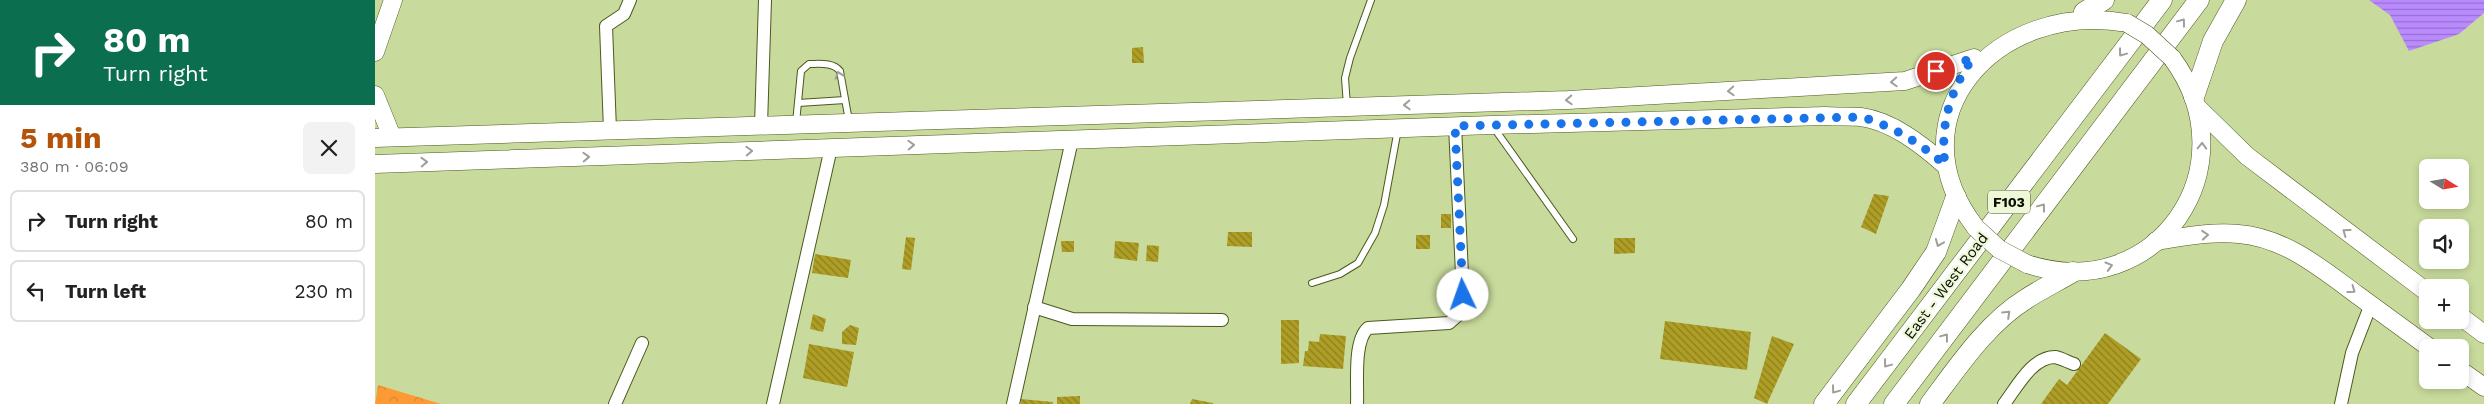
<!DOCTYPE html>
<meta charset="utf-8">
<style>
:root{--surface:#fff;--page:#f2f2f2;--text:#222;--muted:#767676;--line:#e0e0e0;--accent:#b45309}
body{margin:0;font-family:"Work Sans",sans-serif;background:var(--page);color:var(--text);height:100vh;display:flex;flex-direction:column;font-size:19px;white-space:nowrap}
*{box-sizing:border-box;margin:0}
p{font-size:16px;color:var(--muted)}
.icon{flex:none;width:28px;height:28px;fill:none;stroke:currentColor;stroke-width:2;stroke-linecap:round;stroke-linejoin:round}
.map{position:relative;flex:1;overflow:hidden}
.side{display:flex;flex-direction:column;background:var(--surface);width:375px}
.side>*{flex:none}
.hud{background:#0b6e4f;color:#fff;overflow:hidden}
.needle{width:32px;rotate:101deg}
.tools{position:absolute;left:2044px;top:159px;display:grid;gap:10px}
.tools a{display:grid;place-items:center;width:50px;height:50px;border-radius:8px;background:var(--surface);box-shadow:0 2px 8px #0003;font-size:25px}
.pin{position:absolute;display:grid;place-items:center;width:42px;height:42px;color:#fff;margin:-21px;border:2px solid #fff;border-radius:50%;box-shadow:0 1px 5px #0007}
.me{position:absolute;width:55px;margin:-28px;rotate:357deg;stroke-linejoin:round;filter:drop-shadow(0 0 4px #0008)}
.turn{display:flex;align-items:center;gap:18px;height:105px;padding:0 20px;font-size:22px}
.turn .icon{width:65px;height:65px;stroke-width:2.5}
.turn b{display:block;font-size:35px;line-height:42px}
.round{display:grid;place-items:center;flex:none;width:52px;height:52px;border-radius:8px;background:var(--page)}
.headline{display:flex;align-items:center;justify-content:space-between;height:85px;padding:0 20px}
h1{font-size:30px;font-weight:700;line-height:38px;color:var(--accent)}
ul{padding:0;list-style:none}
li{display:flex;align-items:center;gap:15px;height:62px;margin:0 10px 8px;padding:0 10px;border:2px solid var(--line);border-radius:8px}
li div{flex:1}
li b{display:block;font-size:19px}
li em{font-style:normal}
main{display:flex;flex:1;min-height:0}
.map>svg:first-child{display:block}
.forest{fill:url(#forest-crowns)}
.water{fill:url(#water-rules)}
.building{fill:url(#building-back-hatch)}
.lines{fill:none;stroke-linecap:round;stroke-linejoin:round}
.lane-casing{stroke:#4b591d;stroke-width:8}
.street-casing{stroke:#4b591d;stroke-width:14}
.secondary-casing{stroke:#4b591d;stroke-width:19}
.primary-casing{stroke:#4b591d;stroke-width:21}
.lane{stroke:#fff;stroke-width:6}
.street{stroke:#fff;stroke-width:12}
.secondary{stroke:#fff;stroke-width:18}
.primary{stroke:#fff;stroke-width:20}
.secondary-bridge-casing{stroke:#4b591d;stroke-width:19;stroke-linecap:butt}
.secondary-bridge{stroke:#fff;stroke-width:18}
.oneway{stroke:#9d9f99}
.route{stroke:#1a73e8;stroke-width:9;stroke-dasharray:0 16.2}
.labels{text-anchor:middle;stroke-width:4.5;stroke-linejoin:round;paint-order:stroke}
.shield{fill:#eef8d8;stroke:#4e5441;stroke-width:1}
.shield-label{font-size:14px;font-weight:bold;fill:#090e00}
.street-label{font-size:15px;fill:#090e00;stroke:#eef8d8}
</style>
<main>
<section class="side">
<div class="hud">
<div class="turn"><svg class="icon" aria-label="right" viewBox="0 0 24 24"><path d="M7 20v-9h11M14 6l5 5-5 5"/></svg><div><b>80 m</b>Turn right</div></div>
</div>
<div class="headline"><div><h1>5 min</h1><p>380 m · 06:09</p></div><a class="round"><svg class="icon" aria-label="close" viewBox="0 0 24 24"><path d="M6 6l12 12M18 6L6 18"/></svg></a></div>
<ul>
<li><svg class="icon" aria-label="right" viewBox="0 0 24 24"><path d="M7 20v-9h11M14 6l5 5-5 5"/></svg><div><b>Turn right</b></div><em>80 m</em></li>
<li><svg class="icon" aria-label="left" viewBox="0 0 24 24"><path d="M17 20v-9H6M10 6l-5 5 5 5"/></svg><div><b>Turn left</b></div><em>230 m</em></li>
</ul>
</section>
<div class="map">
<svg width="2109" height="404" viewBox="0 0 2109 404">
<defs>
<pattern id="forest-crowns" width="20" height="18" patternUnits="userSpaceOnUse" patternTransform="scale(1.25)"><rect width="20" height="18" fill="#fd9a35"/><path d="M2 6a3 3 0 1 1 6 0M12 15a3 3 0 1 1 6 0" fill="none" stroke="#d8842d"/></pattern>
<pattern id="water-rules" width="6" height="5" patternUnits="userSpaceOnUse" patternTransform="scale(1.25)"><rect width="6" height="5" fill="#ba8bfe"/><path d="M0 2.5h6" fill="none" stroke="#9570cb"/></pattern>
<pattern id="building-back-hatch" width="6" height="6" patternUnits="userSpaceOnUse" patternTransform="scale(1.25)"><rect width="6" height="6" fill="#ae9e26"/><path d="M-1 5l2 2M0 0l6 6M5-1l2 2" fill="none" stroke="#8c7f1e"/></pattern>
</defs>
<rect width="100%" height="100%" fill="#c9db9c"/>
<!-- forest -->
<path class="forest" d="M3,385L66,404H0Z"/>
<!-- water -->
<path class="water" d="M1994,0H2109V13L2084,34L2034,51L2015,15Z"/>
<!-- building -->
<g class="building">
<path d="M768,47L769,63H757V48Z"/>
<path d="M1499,194L1514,196L1501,234L1486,227Z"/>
<rect x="1066" y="214" width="10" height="14"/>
<path d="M853,232H877V247L852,246Z"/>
<rect x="1041" y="235" width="14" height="14"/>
<path d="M531,237L540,238L536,270L527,269Z"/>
<path d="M1239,238H1260V253L1239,254Z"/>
<path d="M686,241H699V252H687Z"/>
<path d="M740,241L764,243L762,261L739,258Z"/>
<path d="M772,245L784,246L783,262L771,261Z"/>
<path d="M440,254L476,260L473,278L437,273Z"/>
<path d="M438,314L451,319L448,332L435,329Z"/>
<path d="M906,320H924V363L906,364Z"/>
<path d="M1290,321L1376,332L1372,370L1285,359Z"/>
<path d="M475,325L484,328L481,345L467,344V332Z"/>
<path d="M1730,333L1766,359L1733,404H1666L1684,379L1692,385Z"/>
<path d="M945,334L971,336L968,369L928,366L930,351H933L934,341L944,342Z"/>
<path d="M1397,336L1419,344L1392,404L1379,398Z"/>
<path d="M434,344L479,352L472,387L428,378Z"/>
<path d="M705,396V404H682V397Z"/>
<path d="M646,399L678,402V404H646Z"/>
<path d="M817,399L838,403V404H815Z"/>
</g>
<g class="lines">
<defs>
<g id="lane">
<path d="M423,103L470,100"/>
<path d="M972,106L970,78L975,58L996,0"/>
<path d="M421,123L426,71L434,64C444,64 458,62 465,71L474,121"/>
<path d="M1119,128L1198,239"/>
<path d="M937,283L965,274L983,263L1000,233L1009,205L1023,129"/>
</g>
<g id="street">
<path d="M386,125L390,0"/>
<path d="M235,130L231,26L249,14L255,0"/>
<path d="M659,307L697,319L847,320"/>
<path d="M240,404L267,343"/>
<path d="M398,404L456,148"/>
<path d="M638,404L697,140"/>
<path d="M982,404C983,384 978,341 993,328L1074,323L1082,316L1088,295L1080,126"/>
<path d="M1629,404C1642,387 1657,357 1680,357C1686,358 1693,362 1699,364"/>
<path d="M1966,404L1977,353L1996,304"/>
</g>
<g id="secondary">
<path d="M0,52L18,0"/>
<path d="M0,95L17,137"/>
<path d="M1823,108L1872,156L2052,292"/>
<path d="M0,138L1193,100L1530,81L1599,58"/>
<path d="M0,164L1117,125L1451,116C1462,117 1475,116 1486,117C1517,121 1547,145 1570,165"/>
<path d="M1601,228C1515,118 1621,0 1752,23"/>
<path d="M1781,241C1808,237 1837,231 1864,234C1910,238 1946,268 1981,294C2006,312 2030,330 2055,348"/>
<path d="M1652,264C1782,306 1877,166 1797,58"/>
<path d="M2085,316L2109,334"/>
<path d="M2085,370L2109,387"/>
</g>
<g id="primary">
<path d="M1709,12L1729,0"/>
<path d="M1819,97L1838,41L1861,0"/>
<path d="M1449,404L1536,289L1561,252L1581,197"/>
<path d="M1481,404L1787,0"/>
<path d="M1519,404L1824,0"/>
<path d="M1555,404C1582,368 1612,323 1651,299C1666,289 1683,281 1698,272"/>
</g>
</defs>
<!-- lane casing -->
<use href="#lane" class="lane-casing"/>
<!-- street casing -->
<use href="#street" class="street-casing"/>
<!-- secondary casing -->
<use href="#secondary" class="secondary-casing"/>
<!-- primary casing -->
<use href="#primary" class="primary-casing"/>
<!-- lane -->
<use href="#lane" class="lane"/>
<!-- street -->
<use href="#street" class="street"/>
<!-- secondary -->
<use href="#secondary" class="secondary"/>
<!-- primary -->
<use href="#primary" class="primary"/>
<defs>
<g id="secondary-bridge">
<path d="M1752,23L1772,35L1797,58"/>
<path d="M1601,228L1624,249L1652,264"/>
</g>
</defs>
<!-- secondary-bridge casing -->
<use href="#secondary-bridge" class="secondary-bridge-casing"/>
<!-- secondary-bridge -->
<use href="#secondary-bridge" class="secondary-bridge"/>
</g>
<!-- one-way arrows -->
<defs><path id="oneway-chevron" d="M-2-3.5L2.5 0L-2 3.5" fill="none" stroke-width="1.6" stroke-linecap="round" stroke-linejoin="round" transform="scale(1.25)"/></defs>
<g class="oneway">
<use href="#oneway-chevron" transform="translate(1807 22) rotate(-53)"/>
<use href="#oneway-chevron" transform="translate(1747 53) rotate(127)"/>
<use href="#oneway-chevron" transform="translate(464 75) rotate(-109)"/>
<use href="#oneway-chevron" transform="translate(1519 82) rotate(177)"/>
<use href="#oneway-chevron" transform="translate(1356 91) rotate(177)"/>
<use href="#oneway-chevron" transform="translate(1194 100) rotate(177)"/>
<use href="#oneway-chevron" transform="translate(1032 105) rotate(178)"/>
<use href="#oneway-chevron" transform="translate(536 145) rotate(-2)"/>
<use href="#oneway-chevron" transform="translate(1827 146) rotate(-88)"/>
<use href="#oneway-chevron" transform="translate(374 151) rotate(-2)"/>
<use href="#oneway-chevron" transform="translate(211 157) rotate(-2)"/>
<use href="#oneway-chevron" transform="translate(49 162) rotate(-2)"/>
<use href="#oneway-chevron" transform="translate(1667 207) rotate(-53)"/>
<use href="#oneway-chevron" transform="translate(1971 232) rotate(-144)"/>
<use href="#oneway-chevron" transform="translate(1830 235) rotate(-5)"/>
<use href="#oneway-chevron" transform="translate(1564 243) rotate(112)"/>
<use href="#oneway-chevron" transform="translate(1734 266) rotate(-16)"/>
<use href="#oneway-chevron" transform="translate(1977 290) rotate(36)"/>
<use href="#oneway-chevron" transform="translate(1632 314) rotate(-43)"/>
<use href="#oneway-chevron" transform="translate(1570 337) rotate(-53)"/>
<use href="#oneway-chevron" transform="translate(1512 364) rotate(127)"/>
<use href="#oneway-chevron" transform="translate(1460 390) rotate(127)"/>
</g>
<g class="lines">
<!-- route -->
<path class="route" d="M1088,295L1080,126L1487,117C1519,127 1545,143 1570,165C1565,125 1575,90 1598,58L1561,71"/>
</g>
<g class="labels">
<!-- shield labels -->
<rect class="shield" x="1613" y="190.5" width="42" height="23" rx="4"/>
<g class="shield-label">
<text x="1634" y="207">F103</text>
</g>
<!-- street labels -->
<g class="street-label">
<text transform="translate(1571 286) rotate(-53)" y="5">East - West Road</text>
</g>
</g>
</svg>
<div class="tools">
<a><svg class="needle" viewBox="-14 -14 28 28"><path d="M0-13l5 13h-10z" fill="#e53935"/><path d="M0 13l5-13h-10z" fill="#767676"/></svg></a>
<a><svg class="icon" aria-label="sound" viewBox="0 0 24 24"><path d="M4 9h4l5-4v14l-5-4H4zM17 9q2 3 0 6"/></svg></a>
<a>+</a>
<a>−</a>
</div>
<div class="pin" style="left:1561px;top:71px;background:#d93025"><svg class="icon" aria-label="arrive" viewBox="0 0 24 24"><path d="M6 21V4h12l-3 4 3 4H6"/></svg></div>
<svg class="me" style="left:1088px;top:295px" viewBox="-20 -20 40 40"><circle r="19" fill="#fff"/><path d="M0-13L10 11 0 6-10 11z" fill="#1a73e8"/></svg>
</div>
</main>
